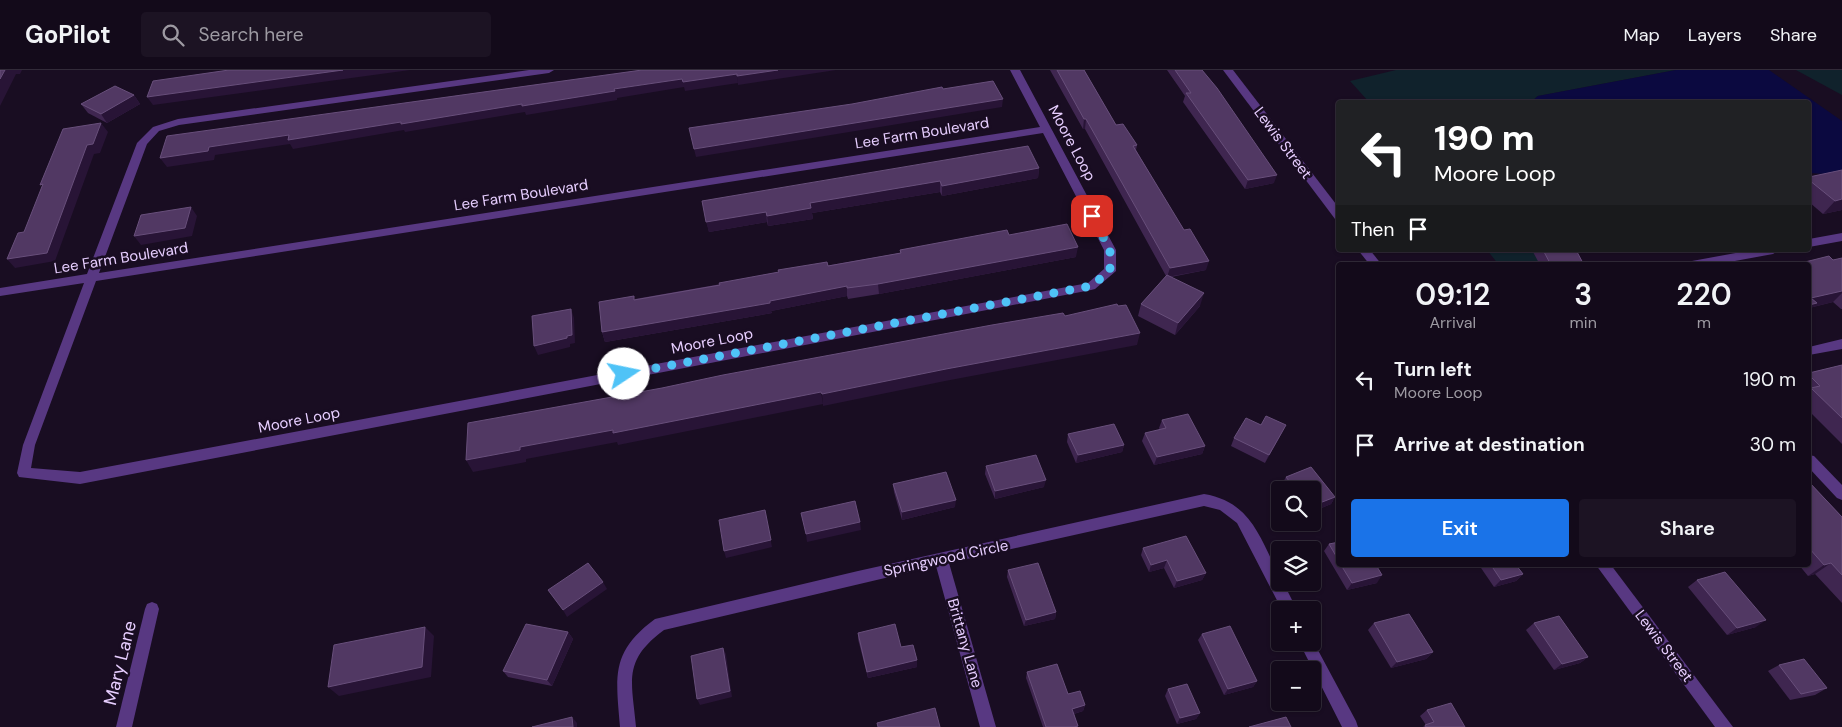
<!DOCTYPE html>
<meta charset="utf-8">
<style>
:root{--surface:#130a1a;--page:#1c1323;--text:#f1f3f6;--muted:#9d9aa2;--line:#322b39;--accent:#1a73e8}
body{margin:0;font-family:"DM Sans",sans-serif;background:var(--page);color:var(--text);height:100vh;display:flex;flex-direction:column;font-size:19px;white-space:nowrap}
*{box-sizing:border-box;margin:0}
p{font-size:16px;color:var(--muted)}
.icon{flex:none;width:28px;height:28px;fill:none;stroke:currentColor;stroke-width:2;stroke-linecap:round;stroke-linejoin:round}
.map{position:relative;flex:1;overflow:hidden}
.drawer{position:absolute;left:1336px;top:192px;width:475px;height:305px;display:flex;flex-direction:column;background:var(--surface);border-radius:5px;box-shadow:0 1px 4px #0004,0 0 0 1px var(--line)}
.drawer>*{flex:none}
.top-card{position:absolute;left:1336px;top:30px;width:475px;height:152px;border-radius:5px;box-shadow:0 1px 4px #0004,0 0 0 1px var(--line);background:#202124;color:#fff;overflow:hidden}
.buttons{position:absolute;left:1271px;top:411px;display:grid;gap:10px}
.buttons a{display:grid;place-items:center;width:50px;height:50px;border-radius:5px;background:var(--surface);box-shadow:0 1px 4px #0004,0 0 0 1px var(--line);font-size:25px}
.pin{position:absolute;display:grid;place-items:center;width:42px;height:42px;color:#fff;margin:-21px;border-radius:10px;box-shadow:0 2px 8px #0006}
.me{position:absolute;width:55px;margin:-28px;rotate:79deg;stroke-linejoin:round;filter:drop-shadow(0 0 4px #0008)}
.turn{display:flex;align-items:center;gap:18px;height:105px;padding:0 15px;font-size:22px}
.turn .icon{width:65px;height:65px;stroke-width:2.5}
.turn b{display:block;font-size:35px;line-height:42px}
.then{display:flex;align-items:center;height:48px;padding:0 15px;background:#0003;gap:10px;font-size:19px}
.eta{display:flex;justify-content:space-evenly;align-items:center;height:85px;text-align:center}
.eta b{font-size:30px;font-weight:600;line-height:35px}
.cta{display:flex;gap:10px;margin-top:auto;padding:10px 15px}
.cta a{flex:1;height:58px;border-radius:5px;background:var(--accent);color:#fff;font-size:20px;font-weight:600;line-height:58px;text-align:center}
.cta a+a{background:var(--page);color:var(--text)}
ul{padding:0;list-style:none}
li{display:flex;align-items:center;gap:15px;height:65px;padding:0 15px}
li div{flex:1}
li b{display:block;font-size:19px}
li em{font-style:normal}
header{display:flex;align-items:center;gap:30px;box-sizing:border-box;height:70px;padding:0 25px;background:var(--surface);border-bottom:1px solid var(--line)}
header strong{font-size:24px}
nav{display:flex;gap:28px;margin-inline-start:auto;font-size:18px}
.search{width:350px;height:45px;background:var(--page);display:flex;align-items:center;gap:12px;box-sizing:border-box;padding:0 18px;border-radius:5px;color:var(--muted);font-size:19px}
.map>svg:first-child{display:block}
.green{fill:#10222c}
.water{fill:#0b0940}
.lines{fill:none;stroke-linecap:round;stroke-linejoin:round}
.minor{fill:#583882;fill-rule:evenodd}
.wall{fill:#3f2650}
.shaded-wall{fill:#281436}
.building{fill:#513863;stroke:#684f7b}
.route{stroke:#4fc3f7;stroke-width:9;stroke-dasharray:0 16.2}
.labels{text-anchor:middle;stroke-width:5;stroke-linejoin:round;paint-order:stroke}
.street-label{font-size:15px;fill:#e7ceff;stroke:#190d22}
.near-street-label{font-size:18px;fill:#e7ceff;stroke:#190d22}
</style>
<header>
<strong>GoPilot</strong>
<div class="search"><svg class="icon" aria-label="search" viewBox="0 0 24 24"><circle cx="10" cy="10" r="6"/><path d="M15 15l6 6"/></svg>Search here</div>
<nav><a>Map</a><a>Layers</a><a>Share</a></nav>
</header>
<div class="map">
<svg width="1842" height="657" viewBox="0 0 1842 657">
<rect width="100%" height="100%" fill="#190d22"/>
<!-- green -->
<g class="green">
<path d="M1396,0H1676L1538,26L1531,32H1369L1350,11Z"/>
<path d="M1796,0H1842V25Z"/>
<path d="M1487,180H1549L1534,195H1499Z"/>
</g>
<!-- water -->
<path class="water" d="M1676,0H1769L1842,51V105L1809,103V32H1531L1538,26Z"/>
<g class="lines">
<!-- minor -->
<g class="minor">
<path d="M529,0H554L549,3L179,55L159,61L147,74L99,203L1040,57L1010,0H1020L1116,180V201L1095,219L1091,220L80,414L19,407L17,403L23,375L84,213L0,226V218L87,204L137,73L153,57L178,49ZM1043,63L1104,180V199L1088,213L80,402L31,398L35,375L96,211Z"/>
<path d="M1223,0H1233L1339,138V150L1335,149Z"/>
<path d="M1842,163V171L1809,177V169Z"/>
<path d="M1358,180H1370L1382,195H1370Z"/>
<path d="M1752,180H1779L1773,184L1713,195H1686L1692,191Z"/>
<path d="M1842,269V279L1809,285V277Z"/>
<path d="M1809,385L1814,386L1842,415V430L1837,428L1809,398Z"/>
<path d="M1204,424C1252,432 1260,469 1280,507V512H1283L1297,540H1282L1237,453L1220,440L1204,436L949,493L996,657H980L936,496L664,560C622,591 632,611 636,657H620C616,607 610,582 655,549L858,501Z"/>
<path d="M1596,495H1611L1733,657H1715Z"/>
<path d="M152,532L157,534L159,539L132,657H116L145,539L147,534Z"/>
<path d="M1312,569L1356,651L1358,657H1342L1299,572H1312Z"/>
</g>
</g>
<!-- wall -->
<g class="wall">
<path d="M1050,0H1084L1116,55L1137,75L1136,80L1206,200L1171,207L1200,236L1175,265L1138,246L1141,234L1166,206L1085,59H1083Z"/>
<path d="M1167,0H1202L1274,113L1245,119L1183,32L1185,26Z"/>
<path d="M134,25L140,34L107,53L88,43L81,34Z"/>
<path d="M1039,98L1038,108L942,126L940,122L812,143L813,149L768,156L767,152L709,162L702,131Z"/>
<path d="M1842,100V140L1823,144L1809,132V107Z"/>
<path d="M1009,165L1076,187L879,224L848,229L847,226L771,241L772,243L605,272L602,262L635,229L900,183V180Z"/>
<path d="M1532,180H1576L1584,195H1540Z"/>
<path d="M1842,188V239H1841L1833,232L1813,237L1833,190Z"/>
<path d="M1842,295V374L1809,341V303Z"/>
<path d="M1162,350L1205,376L1202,384L1154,395L1142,371L1145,363L1160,360L1159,358Z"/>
<path d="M1261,355H1286L1265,393L1231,376L1234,368Z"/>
<path d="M1068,364L1124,375L1122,382L1076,393L1067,372Z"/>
<path d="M986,396L1044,417L995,429L985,404Z"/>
<path d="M1286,407L1335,427L1331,434L1312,442V420H1286L1282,414Z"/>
<path d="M1809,412L1842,447V533L1815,504L1808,506L1799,495H1809Z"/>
<path d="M893,414L955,437L902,450L894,422Z"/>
<path d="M1339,472V495H1376L1377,513L1347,520L1324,481L1329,474Z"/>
<path d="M1143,478L1206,503L1202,510L1174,518L1164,498L1149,502L1141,485Z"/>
<path d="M1479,495H1516L1523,504L1516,511L1494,517Z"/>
<path d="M1008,500L1056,542L1055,549L1024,556L1007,507Z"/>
<path d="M1697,510L1756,557L1727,565L1688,517Z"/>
<path d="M1374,553L1433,582L1426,589L1391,598L1368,560Z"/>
<path d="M1534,553L1588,587L1580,593L1554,600L1526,560Z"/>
<path d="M568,562L573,569L552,616L508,607L503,601Z"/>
<path d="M858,563L901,577L917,597L868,608L858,569Z"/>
<path d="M1202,564L1257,611L1253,617L1224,625L1198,570Z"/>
<path d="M1779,595L1827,618L1815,625L1790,630L1768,601Z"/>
<path d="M1027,602L1068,624L1085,635L1083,641L1074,644L1078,657H1043L1026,608Z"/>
<path d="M1168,619L1200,643L1196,649L1177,654L1165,626Z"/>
<path d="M1427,640L1465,657H1423L1426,655L1420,646Z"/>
</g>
<!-- shaded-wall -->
<g class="shaded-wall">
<path d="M5,0H22L20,4H16L0,36V9Z"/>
<path d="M343,0H410L153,35L147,27Z"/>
<path d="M778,0H836L738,15L737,6Z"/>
<path d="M737,4L738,13L685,21L684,17L617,28V30L526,45L525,42L405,62L404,60L293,79L290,74L215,85L214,90L167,97L160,88L209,77L289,65L401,52L682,9Z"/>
<path d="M134,25L140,34L107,53L101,44Z"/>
<path d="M1003,29L1002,37L696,87L694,79Z"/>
<path d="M1084,49H1086L1085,59H1083Z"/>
<path d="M101,53L108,62L100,83L94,84L55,191L15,198L7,189Z"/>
<path d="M1039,98L1038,108L942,126V116Z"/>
<path d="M1277,105L1274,113L1245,119L1248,110Z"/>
<path d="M940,111V122L812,143L813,149L768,156L767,146L810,133Z"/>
<path d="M1842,129V140L1823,144L1835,131Z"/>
<path d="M191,137L197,146L192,166L141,175L134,166Z"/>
<path d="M766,142L767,152L709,162L706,152Z"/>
<path d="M1078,177L1076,187L879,224L878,214Z"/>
<path d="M1209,191L1206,200L1167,207L1170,198Z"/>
<path d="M847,216V226L771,241L772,243L605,272L602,262Z"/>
<path d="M1842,221V223L1833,232L1813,237L1809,241V231L1811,228Z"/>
<path d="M1204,223L1200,236L1175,265L1178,253Z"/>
<path d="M571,239L574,248L575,273L570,274V277L538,285L534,276L567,266Z"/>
<path d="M1140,263L1137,275L945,311L823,336L822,324L946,299Z"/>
<path d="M821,322L823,334L618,375L617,372L526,389V392L473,402L466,390L520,377Z"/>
<path d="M1286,355L1282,363L1265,393L1269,385Z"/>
<path d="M1124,375L1122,382L1076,393L1078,385Z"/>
<path d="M1205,376L1202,384L1154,395L1157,387Z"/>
<path d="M1046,410L1044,417L995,429V421Z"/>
<path d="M1335,427L1331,434L1312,442V436Z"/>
<path d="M956,430L955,437L902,450V442Z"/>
<path d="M765,440L772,477L726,488L724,481Z"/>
<path d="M860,452L861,460L807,472L806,464Z"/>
<path d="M1167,490L1164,498L1149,502L1151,495Z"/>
<path d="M1831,493L1815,504L1808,506L1824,495Z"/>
<path d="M1206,503L1202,510L1174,518L1177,511Z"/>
<path d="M1523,504L1516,511L1494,517L1501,510Z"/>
<path d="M1382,505L1377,513L1347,520L1352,513Z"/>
<path d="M603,512L607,519L567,547L563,540Z"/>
<path d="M1056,542L1055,549L1024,556L1026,550Z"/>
<path d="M1766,550L1756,557L1727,565L1737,558Z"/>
<path d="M425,557L434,566L431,607L339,626L328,617Z"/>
<path d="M568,562L573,569L552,616L547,610Z"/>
<path d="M723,578L726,584L732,627L700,635L697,629Z"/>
<path d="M1433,582L1426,589L1391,598L1397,592Z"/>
<path d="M1588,587L1580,593L1554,600L1562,594Z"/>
<path d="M917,590V597L868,608L867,602Z"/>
<path d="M1257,611L1253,617L1224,625L1228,619Z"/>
<path d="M1085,635L1083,641L1070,645L1072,639Z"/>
<path d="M1200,643L1196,649L1177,654L1180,648Z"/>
<path d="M572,647L577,653V657H573Z"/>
</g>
<!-- building -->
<g class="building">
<path d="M0,0H5L0,9Z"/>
<path d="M229,0H343L147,27L153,11Z"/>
<path d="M642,0H778L737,6V4L683,12L682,9L614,19L615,21L522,36V34L401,54V52L288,70L289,65L209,77L208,81L160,88L167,66Z"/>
<path d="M1057,0H1084L1116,55L1123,54L1137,75L1133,76L1184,160L1190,159L1209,191L1170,198L1086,49H1084Z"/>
<path d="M1175,0H1202L1217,18L1277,105L1248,110L1186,23H1191Z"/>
<path d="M993,11L1003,29L694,79L689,58L852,34L942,17L943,19Z"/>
<path d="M115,16L134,25L101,44L81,34Z"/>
<path d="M101,53L93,74L87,75L47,183L7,189L18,163L24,162L43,114L40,115L63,59Z"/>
<path d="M1028,76L1039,98L942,116L940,111L810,133L811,138L767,146L766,142L706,152L702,131Z"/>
<path d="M1842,100V129L1835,131L1809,110V107Z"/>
<path d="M191,137L185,158L134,166L141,145Z"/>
<path d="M1067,154L1078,177L878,214L847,218V216L770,231V233L602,262L599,232L634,226V230L720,215L719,213L779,202L778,200L827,192L828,196L901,183L900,180L1007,160L1009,165Z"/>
<path d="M1543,180H1576L1584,195H1551Z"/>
<path d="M1829,186L1833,190L1842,188V221L1811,228L1817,233L1809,235V195H1793Z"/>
<path d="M1167,205L1204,223L1178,253L1141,234Z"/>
<path d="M1117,234L1118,236L1126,235L1140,263L946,299L822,324L821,322L613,363V360L520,377V380L466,390L468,353L662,318L723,305L992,255L1063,243L1065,246Z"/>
<path d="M571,239L572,265L567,266V268L534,276L532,246Z"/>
<path d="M1842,295V348L1811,318L1820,316L1809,305V303Z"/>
<path d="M1188,344L1205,376L1157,387L1145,363L1166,358L1162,350Z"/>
<path d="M1266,346L1286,355L1269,385L1234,368L1246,348L1261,355Z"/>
<path d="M1114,354L1124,375L1078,385L1068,364Z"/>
<path d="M1036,385L1046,410L995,421L986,396Z"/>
<path d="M1311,397L1335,427L1312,436V420H1296L1286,407Z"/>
<path d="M946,402L956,430L902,442L893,414Z"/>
<path d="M1809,412L1842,447V505L1831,493L1824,495L1809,478Z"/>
<path d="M855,431L860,452L806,464L801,443Z"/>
<path d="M765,440L771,470L724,481L719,450Z"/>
<path d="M1186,466L1206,503L1177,511L1167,490L1151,495L1143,478Z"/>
<path d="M1339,472V491L1329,474Z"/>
<path d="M588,493L603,512L563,540L548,520Z"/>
<path d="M1038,493L1056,542L1026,550L1008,500Z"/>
<path d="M1341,495H1376L1382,505L1352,513Z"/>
<path d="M1491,495H1516L1523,504L1501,510Z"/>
<path d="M1725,502L1766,550L1737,558L1697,510Z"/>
<path d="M1409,544L1433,582L1397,592L1374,553Z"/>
<path d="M1559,546L1588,587L1562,594L1534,553Z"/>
<path d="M526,554L568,562L547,610L503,601Z"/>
<path d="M895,554L901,577L913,575L917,590L867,602L858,563Z"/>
<path d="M1230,556L1257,611L1228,619L1202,564Z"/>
<path d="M425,557L422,597L328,617L334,575Z"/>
<path d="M723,578L730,621L697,629L691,586Z"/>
<path d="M1804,589L1827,618L1801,624L1779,595Z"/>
<path d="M1057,594L1068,624L1080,621L1085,635L1072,639L1078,656L1074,657H1046L1027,602Z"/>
<path d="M1187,614L1200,643L1180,648L1168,619Z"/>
<path d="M1451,633L1465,657H1426L1425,655L1434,652L1427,640Z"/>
<path d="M935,638L940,657H878L877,653Z"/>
<path d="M572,647L573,657H532Z"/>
<path d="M1286,647L1291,657H1249Z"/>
</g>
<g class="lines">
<!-- route -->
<path class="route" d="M624,304L1091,216L1110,201V180L1092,146"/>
</g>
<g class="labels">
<!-- street labels -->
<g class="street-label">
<text transform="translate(922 63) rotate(-9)" y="5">Lee Farm Boulevard</text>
<text transform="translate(1072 73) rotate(62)" y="5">Moore Loop</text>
<text transform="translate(1283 73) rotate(53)" y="5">Lewis Street</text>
<text transform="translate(521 125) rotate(-9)" y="5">Lee Farm Boulevard</text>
<text transform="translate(121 188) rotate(-9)" y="5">Lee Farm Boulevard</text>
<text transform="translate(712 271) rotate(-11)" y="5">Moore Loop</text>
<text transform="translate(299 350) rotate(-11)" y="5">Moore Loop</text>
<text transform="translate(946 488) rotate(-12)" y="5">Springwood Circle</text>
<text transform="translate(965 573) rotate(74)" y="5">Brittany Lane</text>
<text transform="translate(1664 576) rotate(53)" y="5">Lewis Street</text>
</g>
<!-- near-street labels -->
<g class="near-street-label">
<text transform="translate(120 593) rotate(-76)" y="6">Mary Lane</text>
</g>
</g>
</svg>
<div class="buttons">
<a><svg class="icon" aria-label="search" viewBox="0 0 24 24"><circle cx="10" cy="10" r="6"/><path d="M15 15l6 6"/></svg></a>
<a><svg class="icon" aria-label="layers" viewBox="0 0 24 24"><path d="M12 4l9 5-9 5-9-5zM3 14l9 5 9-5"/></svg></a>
<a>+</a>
<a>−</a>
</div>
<div class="pin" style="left:1092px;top:146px;background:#d93025"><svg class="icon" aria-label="arrive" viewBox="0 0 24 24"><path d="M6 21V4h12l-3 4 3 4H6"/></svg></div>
<svg class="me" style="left:624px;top:304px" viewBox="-20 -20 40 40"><circle r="19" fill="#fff"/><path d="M0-13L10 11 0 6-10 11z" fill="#4fc3f7"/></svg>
<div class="top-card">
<div class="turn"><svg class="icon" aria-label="left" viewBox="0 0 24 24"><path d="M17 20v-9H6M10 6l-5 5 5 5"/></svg><div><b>190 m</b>Moore Loop</div></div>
<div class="then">Then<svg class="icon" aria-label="arrive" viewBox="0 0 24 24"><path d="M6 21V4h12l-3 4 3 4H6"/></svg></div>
</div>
<section class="drawer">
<div class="eta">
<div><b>09:12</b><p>Arrival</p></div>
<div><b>3</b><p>min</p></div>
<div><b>220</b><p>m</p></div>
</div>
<ul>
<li><svg class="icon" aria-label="left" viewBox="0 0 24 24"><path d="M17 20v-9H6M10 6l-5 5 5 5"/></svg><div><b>Turn left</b><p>Moore Loop</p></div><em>190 m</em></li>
<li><svg class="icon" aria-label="arrive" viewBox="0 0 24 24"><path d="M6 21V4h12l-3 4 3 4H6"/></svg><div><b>Arrive at destination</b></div><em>30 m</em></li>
</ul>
<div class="cta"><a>Exit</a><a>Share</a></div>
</section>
</div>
